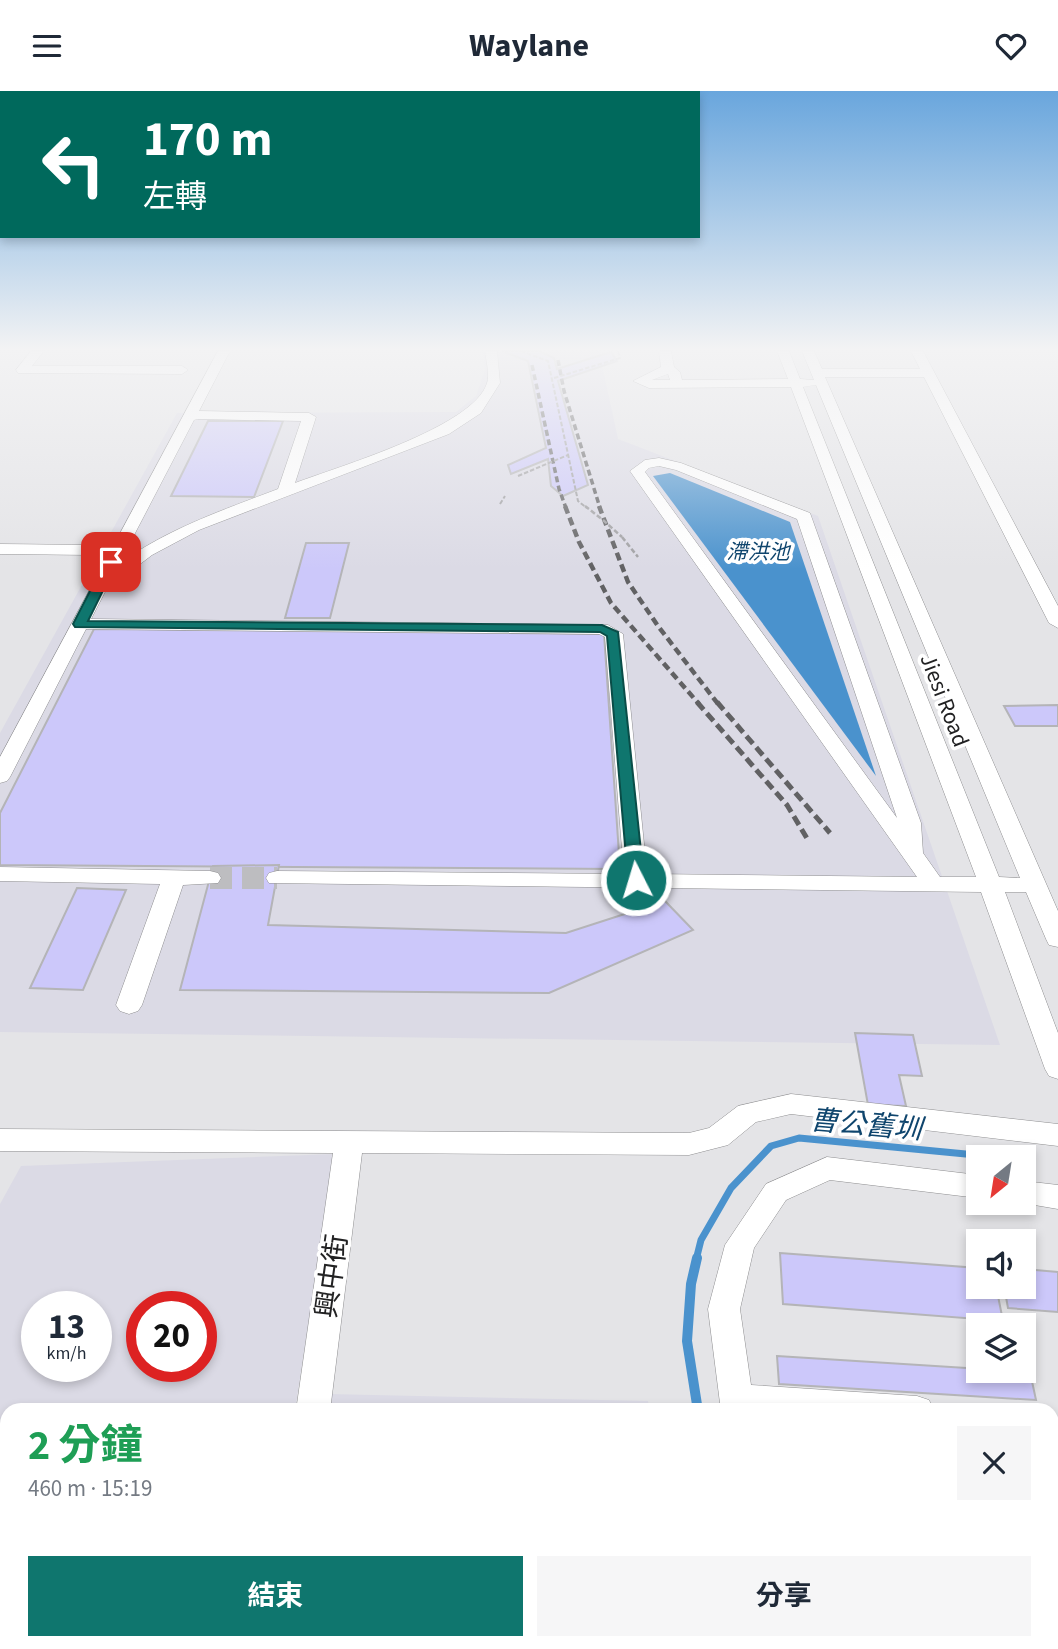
<!DOCTYPE html>
<html lang="zh-TW">
<meta charset="utf-8">
<style>
:root{--surface:#fff;--page:#f6f6f7;--text:#1f2937;--muted:#747a83;--accent:#0f766e}
body{margin:0;font-family:"Source Sans 3","Noto Sans TC",sans-serif;background:var(--page);color:var(--text);height:100vh;display:flex;flex-direction:column;font-size:26px;white-space:nowrap}
*{box-sizing:border-box;margin:0}
p{font-size:23px;color:var(--muted)}
.icon{flex:none;width:38px;height:38px;fill:none;stroke:currentColor;stroke-width:2;stroke-linecap:round;stroke-linejoin:round}
.map{position:relative;flex:1;overflow:hidden}
.drawer{position:absolute;left:0px;top:1312px;width:1059px;height:247px;display:flex;flex-direction:column;background:var(--surface);border-radius:21px 21px 0 0;box-shadow:0 4px 10px #0003}
.drawer>*{flex:none}
.top-card{position:absolute;left:0px;top:0px;width:700px;height:147px;box-shadow:0 4px 10px #0003;background:#00695c;color:#fff;overflow:hidden}
.needle{width:46px;rotate:210deg}
.buttons{position:absolute;left:966px;top:1054px;display:grid;gap:14px}
.buttons a{display:grid;place-items:center;width:70px;height:70px;border-radius:0px;background:var(--surface);box-shadow:0 4px 10px #0003;font-size:35px}
.speed{position:absolute;left:21px;top:1200px;display:flex;gap:14px;font-size:35px;font-weight:700;text-align:center}
.speed>*{display:grid;place-content:center;width:91px;height:91px;border-radius:50%;background:var(--surface);box-shadow:0 4px 10px #0003;line-height:1}
.speed small{font-size:18px;font-weight:400}
.speed .limit{border:10px solid #d22;background:#fff;color:#111}
.pin{position:absolute;display:grid;place-items:center;width:60px;height:60px;color:#fff;margin:-30px;border-radius:14px;box-shadow:0 4px 10px #0006}
.me{position:absolute;width:77px;margin:-38px;rotate:355deg;stroke-linejoin:round;filter:drop-shadow(0 0 5px #0008)}
.turn{display:flex;align-items:center;gap:24px;height:147px;padding:0 28px;font-size:32px}
.turn .icon{width:91px;height:91px;stroke-width:2.5}
.turn b{display:block;font-size:49px;line-height:60px}
.round{display:grid;place-items:center;flex:none;width:74px;height:74px;border-radius:0px;background:var(--page)}
.headline{display:flex;align-items:center;justify-content:space-between;height:119px;padding:0 28px}
h1{font-size:42px;font-weight:700;line-height:52px;color:#1e9e55}
.cta{display:flex;gap:14px;margin-top:auto;padding:14px 28px}
.cta a{flex:1;height:80px;border-radius:0px;background:var(--accent);color:#fff;font-size:28px;font-weight:700;line-height:80px;text-align:center}
.cta a+a{background:var(--page);color:var(--text)}
header{display:flex;justify-content:space-between;align-items:center;height:91px;padding:0 28px;background:var(--surface);font-size:32px;font-weight:700}
.map>svg:first-child{display:block}
.built{fill:#dbdae5;fill-rule:evenodd}
.water{fill:#4a92cd}
.lines{fill:none;stroke-linecap:round;stroke-linejoin:round}
.stream-far1{stroke:#4a92cd;stroke-width:7}
.stream{stroke:#4a92cd;stroke-width:10}
.building{fill:#ccc8fa;stroke:#b4b4b7;stroke-width:2}
.minor-tunnel{stroke:#bdbdc0;stroke-width:22;stroke-dasharray:22 10;stroke-linecap:butt}
.minor-casing{stroke:#8e8e90;stroke-width:1}
.path-far1{stroke:#a0a0a3;stroke-width:2;stroke-dasharray:4.5 2;stroke-linecap:butt}
.path{stroke:#a0a0a3;stroke-width:2.5;stroke-dasharray:5 2.5;stroke-linecap:butt}
.minor{fill:#fff;fill-rule:evenodd}
.rail-far2{stroke:#616163;stroke-width:3.5;stroke-dasharray:6 3.5;stroke-linecap:butt}
.rail-far1{stroke:#616163;stroke-width:4.5;stroke-dasharray:8 4.5;stroke-linecap:butt}
.rail{stroke:#616163;stroke-width:5;stroke-dasharray:10 5;stroke-linecap:butt}
.path-bridge-far1{stroke:#a0a0a3;stroke-width:2;stroke-dasharray:4.5 2;stroke-linecap:butt}
.path-bridge{stroke:#a0a0a3;stroke-width:2.5;stroke-dasharray:5 2.5;stroke-linecap:butt}
.route{fill:#0f766e;stroke:#0a4d48;stroke-width:2}
.labels{text-anchor:middle;stroke-width:7;stroke-linejoin:round;paint-order:stroke}
.far-water-label{font-size:21px;font-style:italic;fill:#0f456d;stroke:#fff}
.street-label{font-size:23px;fill:#222223;stroke:#fff}
.near-water-label{font-size:28px;font-style:italic;fill:#0f456d;stroke:#fff}
.near-street-label{font-size:28px;fill:#222223;stroke:#fff}
</style>
<header><svg class="icon" aria-label="menu" viewBox="0 0 24 24"><path d="M4 6h16M4 12h16M4 18h16"/></svg>Waylane<svg class="icon" aria-label="heart" viewBox="0 0 24 24"><path d="M12 20l-8-8c-3-5 5-10 8-4 3-6 11-1 8 4z"/></svg></header>
<div class="map">
<svg width="1058" height="1558" viewBox="0 0 1058 1558">
<rect width="100%" height="100%" fill="#e4e4e7"/>
<!-- built -->
<g class="built">
<path d="M483,260H599L618,348L818,425L1000,954L0,941V642L177,322L456,321L476,305L485,279Z"/>
<path d="M335,1063L295,1319L7,1320V1552H258V1558H0V1113L21,1075ZM37,1216H96V1276H37ZM142,1216H201V1276H142Z"/>
<path d="M327,1303L648,1310L649,1319L325,1320Z"/>
<path d="M299,1552H686L687,1558H298Z"/>
</g>
<!-- water -->
<path class="water" d="M670,382L790,431L876,685L653,385Z"/>
<g class="lines">
<!-- stream-far1 -->
<path class="stream-far1" d="M696,1169L701,1149L731,1097L771,1055L799,1047L997,1066"/>
<!-- stream -->
<g class="stream">
<path d="M697,1167L691,1193L687,1250L698,1320"/>
<path d="M735,1552L736,1558"/>
</g>
</g>
<!-- building -->
<g class="building">
<path d="M502,260H539L554,267L557,278L611,261L617,270L558,290L588,394L563,405L551,395L548,368L511,383L508,374L546,357L528,270Z"/>
<path d="M208,330H283L254,406L171,405Z"/>
<path d="M306,452H349L330,527H285Z"/>
<path d="M94,538L604,543L620,778L0,774V722Z"/>
<path d="M1058,614V635H1015L1004,615Z"/>
<path d="M279,774L268,834L566,842L665,810L693,839L549,902L180,899L213,775Z"/>
<path d="M77,797L126,799L83,899L30,897Z"/>
<path d="M855,942L913,944L922,985L899,984L906,1015L868,1014Z"/>
<path d="M780,1162L978,1177V1195H996L1003,1230L783,1213Z"/>
<path d="M1024,1178L1058,1181V1221L1008,1217L1004,1195H1024Z"/>
<path d="M777,1265L1030,1281L1036,1309L779,1293Z"/>
</g>
<g class="lines">
<!-- minor-tunnel -->
<path class="minor-tunnel" d="M210,787H277"/>
<defs>
<g id="minor">
<path d="M31,260H44L32,275H182L188,279L182,283L18,282L16,279Z"/>
<path d="M218,260H230L199,320L309,322L316,326L295,392C337,376 474,336 487,292C490,284 486,269 485,260H497L500,292L481,322L449,343L199,439L152,464L106,499L91,528L608,534L623,543L647,783L917,786L630,380L645,369L659,367L681,372L810,422L921,732L923,762L940,786H976L791,296L649,297L633,290L661,276L659,260H671L674,276L680,281L682,289L788,288L777,260H789L800,288L814,289L802,260H814L822,278H920L911,260H923L1058,515V537L1049,532L924,286H825L1058,820V856L1049,854L1046,848L1026,801H1005L1058,942V988L1049,985L1045,978L981,801L269,792L266,787L269,782L277,780L624,783L605,546L599,543L86,538L10,686L7,690L0,692V666ZM668,283L670,289H652ZM816,294L1020,787L999,786L803,296ZM198,328L301,330L278,398C223,419 167,438 119,473L194,329ZM659,375L676,379L797,428L897,727L645,381L649,377Z"/>
<path d="M0,453L92,454L100,459L92,464L0,463Z"/>
<path d="M0,776L210,780L218,782L221,787L218,792L183,794L142,914L138,920L129,923L120,920L116,914L160,793L0,790Z"/>
<path d="M791,1003L1058,1033V1055L791,1023L756,1031L728,1054L689,1064L362,1062L330,1320H296L333,1062L0,1060V1038L689,1042L709,1037L738,1015Z"/>
<path d="M827,1066L978,1084V1107L830,1089L786,1109L754,1157L740,1218L751,1294L917,1305L929,1309L934,1320H721L708,1218L725,1154L766,1093Z"/>
<path d="M1024,1090L1058,1094V1118L1017,1111H1024Z"/>
<rect x="1052" y="1445" width="6" height="36"/>
<path d="M263,1552H301L300,1558H262Z"/>
<path d="M760,1552H798L799,1558H761Z"/>
</g>
</defs>
<!-- minor casing -->
<use href="#minor" class="minor-casing"/>
<!-- path-far1 -->
<g class="path-far1">
<path d="M521,260L548,270L578,410L587,417"/>
<path d="M500,413L505,405"/>
</g>
<!-- path -->
<g class="path">
<path d="M585,415L603,429"/>
<path d="M622,446L638,466"/>
</g>
<!-- minor -->
<use href="#minor" class="minor"/>
<!-- rail-far2 -->
<g class="rail-far2">
<path d="M558,269L564,300L600,417"/>
<path d="M532,274L559,398L566,417"/>
</g>
<!-- rail-far1 -->
<g class="rail-far1">
<path d="M565,415L579,451L611,512L699,613"/>
<path d="M599,415L628,491L658,535L718,613"/>
</g>
<!-- rail -->
<g class="rail">
<path d="M697,611L787,714L808,749"/>
<path d="M717,611L830,742"/>
</g>
<!-- path-bridge-far1 -->
<g class="path-bridge-far1">
<path d="M554,287L620,267L618,260"/>
<path d="M518,385L568,364"/>
</g>
<!-- path-bridge -->
<path class="path-bridge" d="M603,429L622,446"/>
</g>
<!-- sky -->
<linearGradient id="sky" x2="0" y2="1"><stop stop-color="#69a6dd"/><stop offset="0.54" stop-color="#f3f3f4"/><stop offset="1" stop-color="#f3f3f4" stop-opacity="0"/></linearGradient>
<rect width="1058" height="478" fill="url(#sky)"/>
<!-- route -->
<path class="route" d="M111,468L117,471L88,530L602,534L618,541L644,789L636,794L628,789L607,545L600,541L75,536L73,533L105,471Z"/>
<g class="labels">
<!-- far-water labels -->
<g class="far-water-label">
<text x="758" y="468">滯洪池</text>
</g>
<!-- street labels -->
<g class="street-label">
<text transform="translate(945 609) rotate(69)" y="8">Jiesi Road</text>
</g>
<!-- near-water labels -->
<g class="near-water-label">
<text transform="translate(866 1033) rotate(5)" y="10">曹公舊圳</text>
</g>
<!-- near-street labels -->
<g class="near-street-label">
<text transform="translate(331 1185) rotate(-82)" y="10">興中街</text>
</g>
</g>
</svg>
<div class="buttons">
<a><svg class="needle" viewBox="-14 -14 28 28"><path d="M0-13l5 13h-10z" fill="#e53935"/><path d="M0 13l5-13h-10z" fill="#747a83"/></svg></a>
<a><svg class="icon" aria-label="sound" viewBox="0 0 24 24"><path d="M4 9h4l5-4v14l-5-4H4zM17 9q2 3 0 6"/></svg></a>
<a><svg class="icon" aria-label="layers" viewBox="0 0 24 24"><path d="M12 4l9 5-9 5-9-5zM3 14l9 5 9-5"/></svg></a>
</div>
<div class="speed"><div>13<small>km/h</small></div><div class="limit">20</div></div>
<div class="pin" style="left:111px;top:471px;background:#d93025"><svg class="icon" aria-label="arrive" viewBox="0 0 24 24"><path d="M6 21V4h12l-3 4 3 4H6"/></svg></div>
<svg class="me" style="left:636px;top:789px" viewBox="-20 -20 40 40"><circle r="17" fill="#0f766e" stroke="#fff" stroke-width="3"/><path d="M0-11L8 9 0 5-8 9z" fill="#fff"/></svg>
<div class="top-card">
<div class="turn"><svg class="icon" aria-label="left" viewBox="0 0 24 24"><path d="M17 20v-9H6M10 6l-5 5 5 5"/></svg><div><b>170 m</b>左轉</div></div>
</div>
<section class="drawer">
<div class="headline"><div><h1>2 分鐘</h1><p>460 m · 15:19</p></div><a class="round"><svg class="icon" aria-label="close" viewBox="0 0 24 24"><path d="M6 6l12 12M18 6L6 18"/></svg></a></div>
<div class="cta"><a>結束</a><a>分享</a></div>
</section>
</div>
